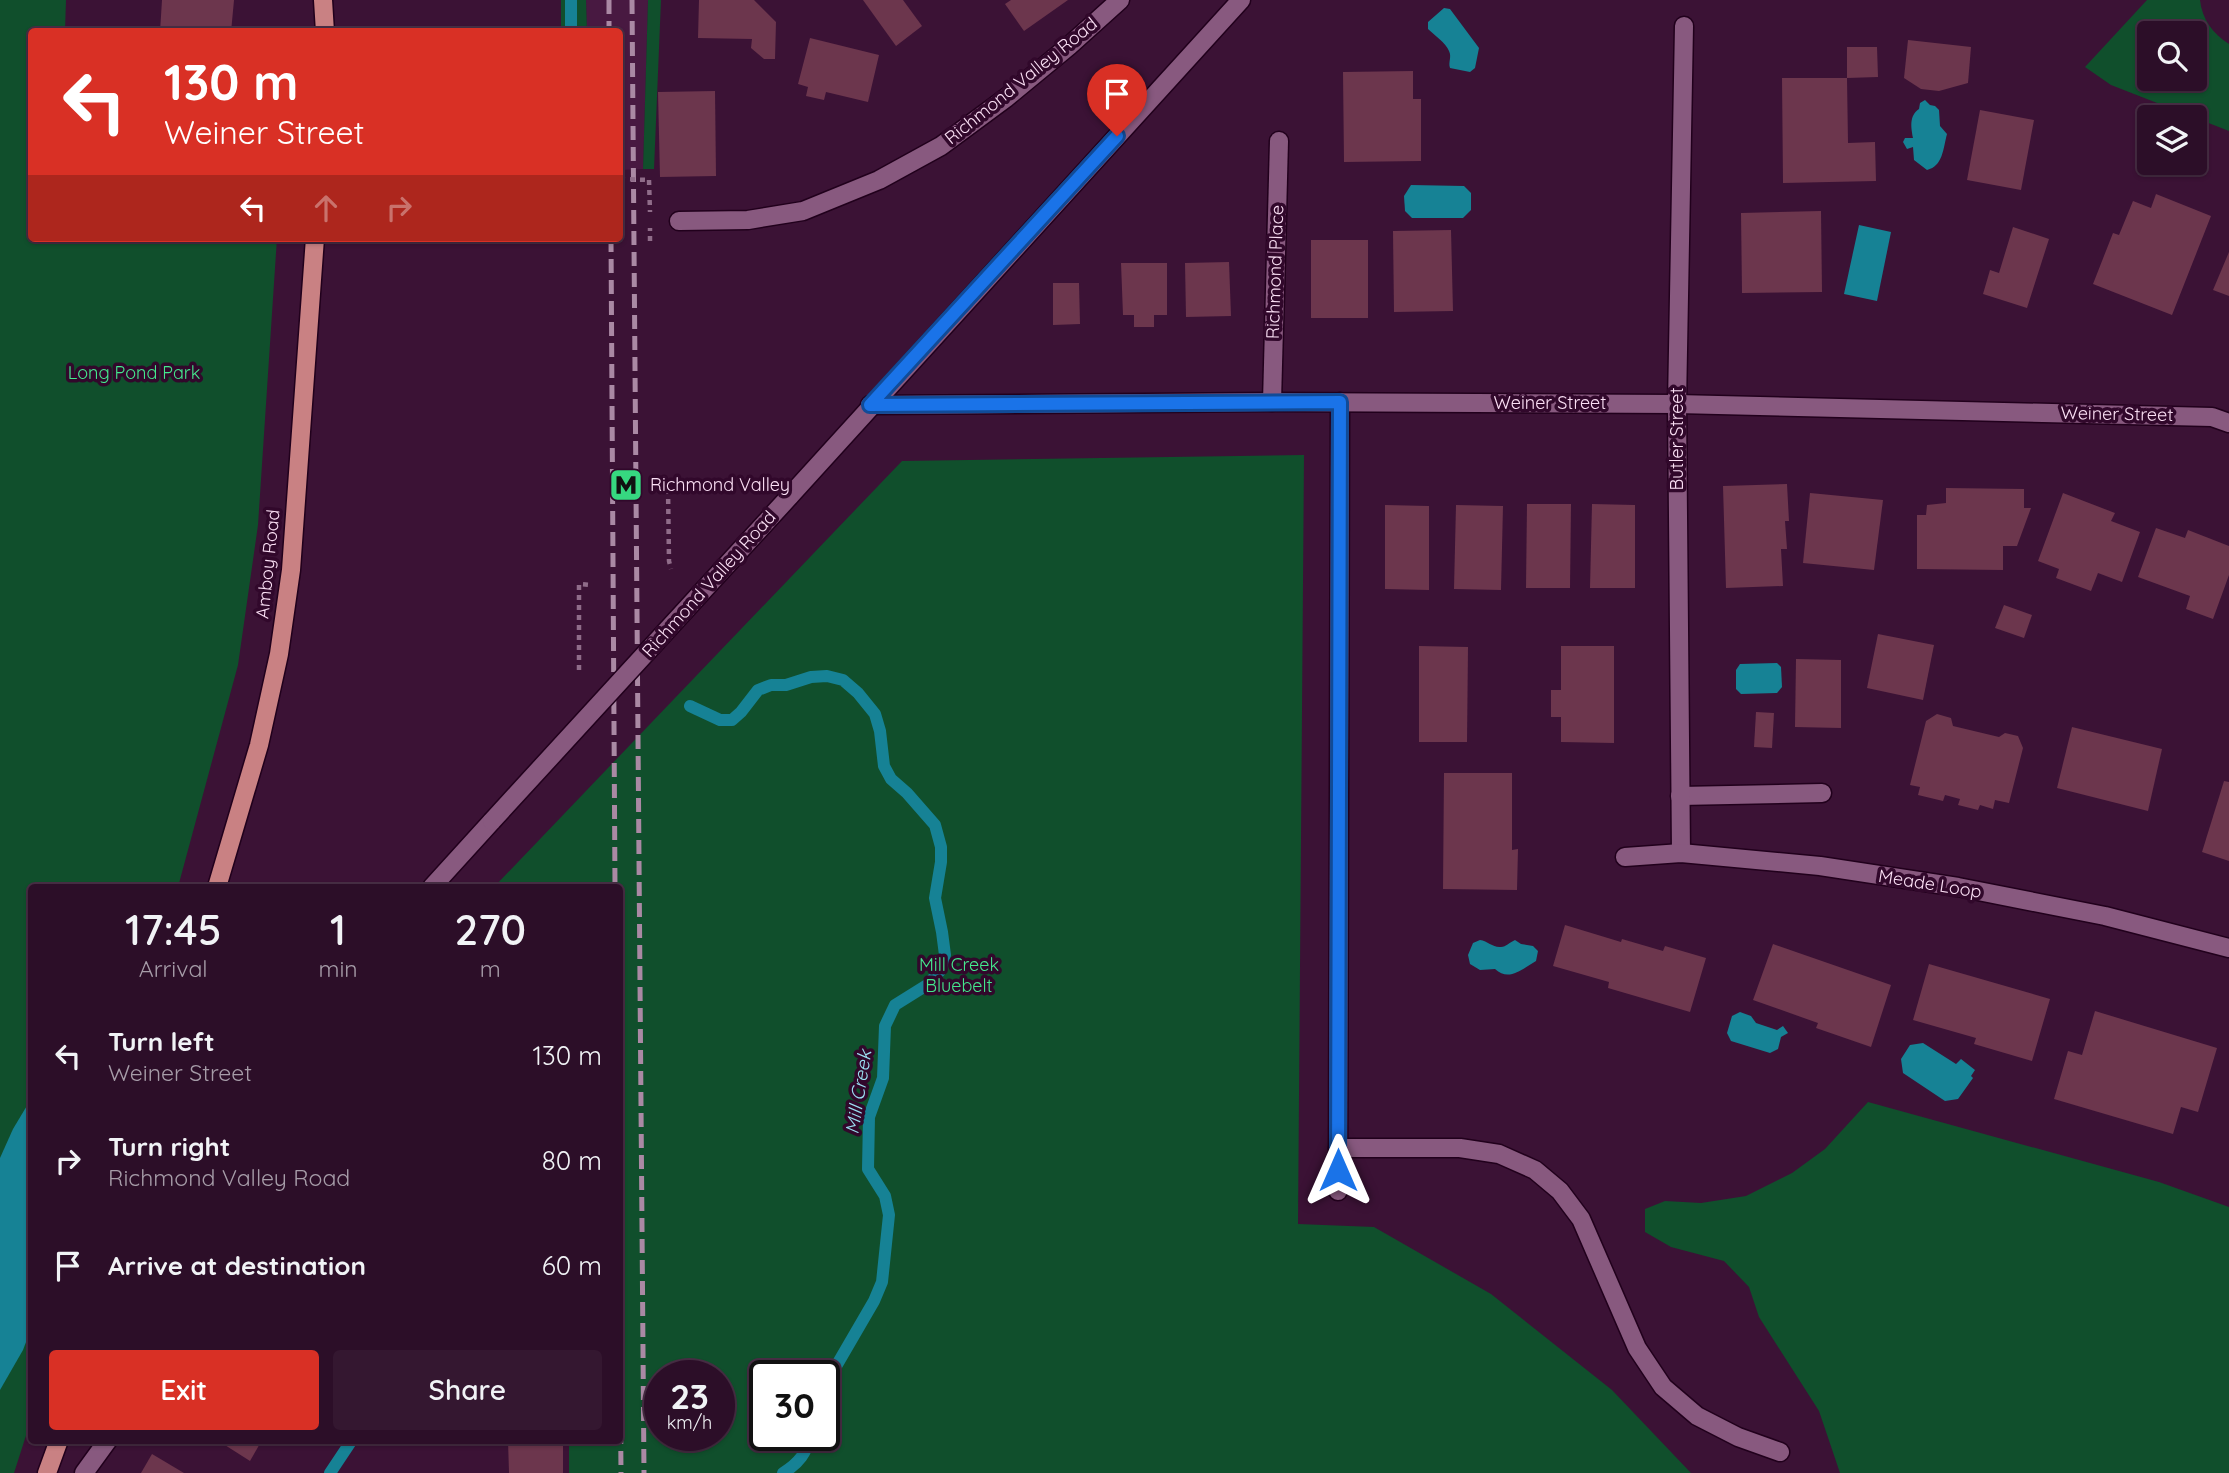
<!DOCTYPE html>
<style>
:root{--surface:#2c0e28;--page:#341730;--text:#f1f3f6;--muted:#a69ca8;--line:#482e45;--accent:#d93025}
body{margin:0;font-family:Quicksand,sans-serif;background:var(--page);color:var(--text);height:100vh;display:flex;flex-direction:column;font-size:26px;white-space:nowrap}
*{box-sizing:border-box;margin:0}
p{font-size:23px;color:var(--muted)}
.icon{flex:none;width:38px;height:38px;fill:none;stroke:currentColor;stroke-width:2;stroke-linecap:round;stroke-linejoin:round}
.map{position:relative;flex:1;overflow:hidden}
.side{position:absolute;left:28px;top:884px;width:595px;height:560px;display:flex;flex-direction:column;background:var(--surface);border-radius:7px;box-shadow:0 2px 5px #0004,0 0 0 2px var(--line)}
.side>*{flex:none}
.hud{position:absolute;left:28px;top:28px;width:595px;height:214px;border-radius:7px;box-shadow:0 2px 5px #0004,0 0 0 2px var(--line);background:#d93025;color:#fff;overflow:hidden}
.fabs{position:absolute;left:2137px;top:21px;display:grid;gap:14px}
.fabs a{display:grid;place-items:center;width:70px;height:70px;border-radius:7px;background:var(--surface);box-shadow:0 2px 5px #0004,0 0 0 2px var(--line);font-size:35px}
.speed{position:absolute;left:644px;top:1360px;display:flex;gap:14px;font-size:35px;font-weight:700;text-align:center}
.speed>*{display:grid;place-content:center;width:91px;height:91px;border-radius:50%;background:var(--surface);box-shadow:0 2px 5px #0004,0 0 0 2px var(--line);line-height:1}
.speed small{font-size:18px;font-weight:400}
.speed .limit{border:4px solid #111;border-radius:10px;background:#fff;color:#111}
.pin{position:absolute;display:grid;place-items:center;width:60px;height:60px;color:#fff;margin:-72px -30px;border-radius:50% 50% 50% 0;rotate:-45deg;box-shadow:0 0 7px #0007}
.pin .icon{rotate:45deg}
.me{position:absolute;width:77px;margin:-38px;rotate:0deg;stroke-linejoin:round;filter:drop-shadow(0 0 5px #0008)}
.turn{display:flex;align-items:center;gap:24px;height:147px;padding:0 21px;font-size:32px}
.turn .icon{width:91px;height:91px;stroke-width:2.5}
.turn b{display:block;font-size:49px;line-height:60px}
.lanes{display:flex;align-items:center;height:66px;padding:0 21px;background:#0003;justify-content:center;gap:35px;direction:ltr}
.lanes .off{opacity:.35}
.eta{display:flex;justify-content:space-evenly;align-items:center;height:119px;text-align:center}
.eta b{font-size:42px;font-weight:600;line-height:49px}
.button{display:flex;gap:14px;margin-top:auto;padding:14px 21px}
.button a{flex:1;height:80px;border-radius:7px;background:var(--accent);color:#fff;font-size:28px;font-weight:600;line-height:80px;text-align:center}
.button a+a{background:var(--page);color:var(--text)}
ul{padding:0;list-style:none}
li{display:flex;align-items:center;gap:21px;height:105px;padding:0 21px}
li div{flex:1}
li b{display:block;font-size:26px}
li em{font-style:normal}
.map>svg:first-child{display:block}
.built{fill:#481941}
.green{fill:#104f2c;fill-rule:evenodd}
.water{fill:#168295}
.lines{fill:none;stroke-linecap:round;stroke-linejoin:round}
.stream{stroke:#168295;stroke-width:12}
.building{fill:#6c364d}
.minor-casing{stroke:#21001c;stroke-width:21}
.major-casing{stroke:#21001c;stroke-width:21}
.path{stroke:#8f6c89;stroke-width:4.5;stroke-dasharray:5 5;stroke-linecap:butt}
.minor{stroke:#88597f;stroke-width:18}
.major{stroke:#c98183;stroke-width:18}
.rail{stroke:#aa89a4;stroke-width:5;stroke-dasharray:14 7;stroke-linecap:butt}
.minor-bridge-casing{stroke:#21001c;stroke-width:21;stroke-linecap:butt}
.path-bridge{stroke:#8f6c89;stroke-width:4.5;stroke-dasharray:5 5;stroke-linecap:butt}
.minor-bridge{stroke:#88597f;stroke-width:18}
.route-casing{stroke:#114b97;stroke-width:18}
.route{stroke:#1a73e8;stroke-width:12}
.labels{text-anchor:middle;stroke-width:7;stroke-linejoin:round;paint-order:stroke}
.street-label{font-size:18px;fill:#fbe0f5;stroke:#31082b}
.park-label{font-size:18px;fill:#44e88d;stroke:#31082b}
.poi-label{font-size:18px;fill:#fbe0f5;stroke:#31082b;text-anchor:start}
.water-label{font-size:19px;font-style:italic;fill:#9be2f3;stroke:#31082b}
</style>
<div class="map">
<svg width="2229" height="1473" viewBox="0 0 2229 1473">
<rect width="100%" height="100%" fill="#3b1235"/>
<!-- built -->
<path class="built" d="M586,0H648L643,169L620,170V32L587,31Z"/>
<!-- green -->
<g class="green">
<path d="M0,0H66L65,31L32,32V238H277L258,525L238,665L178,887H32L31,1420L14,1473H0Z"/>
<path d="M561,0H586L587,31H561Z"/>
<path d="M648,0H661L654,169H643Z"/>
<path d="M2147,0H2200C2202,19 2213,34 2229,44V131L2111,85L2085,67ZM2149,33H2194V79H2149Z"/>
<path d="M1304,455L1298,1224L1374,1227L1491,1294L1612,1390L1691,1473H569V1440H620V887H494L902,461ZM660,1376H719V1435H660ZM765,1376H824V1435H765Z"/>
<path d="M1868,1102L2159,1182L2229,1207V1473H1840L1819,1411L1759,1317L1749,1287L1724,1261L1671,1247L1645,1232V1209L1665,1201L1701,1203L1746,1196L1792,1173L1825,1149Z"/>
</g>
<!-- water -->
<g class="water">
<path d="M1444,8L1450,9L1479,48L1475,68L1470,72L1450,68C1448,62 1452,57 1449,51C1446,43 1434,35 1428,29V22Z"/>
<path d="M1925,100L1930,105L1935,106L1939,110L1940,126L1947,134C1943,149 1943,166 1927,170L1914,160L1913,147L1907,149L1903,142L1905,138H1913C1911,127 1909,116 1919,109L1920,103Z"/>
<path d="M1411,185L1464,186L1471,193V210L1463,218H1412L1405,211L1404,196Z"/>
<path d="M1859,225L1891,232L1877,301L1844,294Z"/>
<path d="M1777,663L1781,667L1782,687L1777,693L1741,694L1736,689V670L1740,664Z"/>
<path d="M1480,940C1488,941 1493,948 1501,947C1506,947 1510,942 1515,940L1521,944L1533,946L1538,951L1536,961C1522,969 1509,982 1495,969L1480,970L1470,964L1468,955L1473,943Z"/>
<path d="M1740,1012L1751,1016L1756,1023L1777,1030L1783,1026L1788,1033L1781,1037L1778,1049L1770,1053L1731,1041L1727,1033L1732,1016Z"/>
<path d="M1923,1043L1956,1064L1961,1059L1975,1070L1971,1076L1973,1078L1958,1099L1945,1101L1903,1073L1901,1059L1910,1045Z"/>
<path d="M31,1099V1329L23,1350L0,1390V1158L13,1129Z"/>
</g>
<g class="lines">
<!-- stream -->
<g class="stream">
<path d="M571,0V32"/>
<path d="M690,706L720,720H732L741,712L758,690L771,685H786L811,677L827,676L843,680L858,693L875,714L880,731L884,766L891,779L907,793L935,825L941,847V862L935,898L942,932L945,955L940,971L927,985L895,1005L885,1026L883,1078L869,1117L868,1169L885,1196L889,1215L882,1282L874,1301L824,1387"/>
<path d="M330,1473L352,1440"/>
<path d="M783,1473C799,1463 807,1453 810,1435"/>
</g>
</g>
<!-- building -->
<g class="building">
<path d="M162,0H234L231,32H160Z"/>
<path d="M699,0H754L776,22L775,59H764L751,48L752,39L698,38Z"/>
<path d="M863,0H903L922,26L896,46Z"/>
<path d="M1011,0H1068L1024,31L1005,4Z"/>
<path d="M810,38L879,55L868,102L826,92L824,100L806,96L808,87L798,84Z"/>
<path d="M1908,40L1971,47L1968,83L1939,91L1921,89L1904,78Z"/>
<path d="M1847,47H1877L1878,77L1847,78L1848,143L1875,142L1876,181L1783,183L1782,78H1847Z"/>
<path d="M1413,71V99H1421V161L1344,162L1343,72Z"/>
<path d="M715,91L716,176L660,177L658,92Z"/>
<path d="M1980,110L2034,120L2021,190L1967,180Z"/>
<path d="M2156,194L2211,216L2172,315L2093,284L2113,233L2119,235L2133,201L2151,208Z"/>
<path d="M1821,211L1822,292L1742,293L1741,213Z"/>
<path d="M2013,227L2049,239L2027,308L1983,294L1990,270L1999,273Z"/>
<path d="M1451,230L1453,311L1394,312L1393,231Z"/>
<rect x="1311" y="240" width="57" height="78"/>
<path d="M2229,252V296L2213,290Z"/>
<path d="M1229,262L1231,316L1186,317L1185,263Z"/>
<path d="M1121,263H1167V315H1154V327H1134V315H1123Z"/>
<path d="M1053,283H1079L1080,324L1053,325Z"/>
<path d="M1787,484L1789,521H1785L1787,549H1781L1783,586L1726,588L1723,486Z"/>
<path d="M1946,488L2024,489V508H2031L2017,546H2003V570L1917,569V515H1926L1927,505L1946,503Z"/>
<path d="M1810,493L1883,500L1874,570L1803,563Z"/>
<path d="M2063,493L2115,513L2111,521L2140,532L2122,582L2098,573L2091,591L2056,578L2059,569L2038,561Z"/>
<path d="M1527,504H1571L1570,588H1526Z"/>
<path d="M1592,504L1635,505V588H1590Z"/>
<path d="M1385,505L1429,506V590L1385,589Z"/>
<path d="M1456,505L1503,506L1501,590L1454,589Z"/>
<path d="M2156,528L2185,538L2188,530L2229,546V575L2213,619L2186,609L2190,596L2138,577Z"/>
<path d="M2004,605L2032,615L2024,638L1995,628Z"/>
<path d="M1878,634L1934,645L1923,700L1867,688Z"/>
<path d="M1419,646L1468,647L1467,742H1419Z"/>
<path d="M1561,646H1614V743L1561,742V717H1551V690H1561Z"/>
<path d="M1796,659L1841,660V728L1795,727Z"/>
<path d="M1756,712L1774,713L1772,748L1754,747Z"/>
<path d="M1937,714L1951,718L1953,726L1999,737L2005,733L2018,736L2023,748L2009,803L1995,800L1993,809L1980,805L1978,810L1958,805L1960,799L1945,795L1943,801L1918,795L1920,787L1910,785L1926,721Z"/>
<path d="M2072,727L2162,749L2148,811L2057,788Z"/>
<path d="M1444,773H1512V850L1518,849L1517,890L1443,889Z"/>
<path d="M2224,781L2229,782V861L2202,852Z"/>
<path d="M1565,925L1621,942L1622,939L1663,951L1665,946L1706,958L1690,1012L1608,988L1609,982L1553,966Z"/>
<path d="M1773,944L1891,985L1871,1047L1816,1028L1818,1023L1753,1000Z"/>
<path d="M1929,964L2050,999L2032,1061L1974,1044L1976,1038L1913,1020Z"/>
<path d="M2095,1011L2217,1048L2198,1112L2181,1107L2173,1134L2054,1099L2068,1051L2082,1055Z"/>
<path d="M217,1440H262L250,1461Z"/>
<path d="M508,1440H563V1473H509Z"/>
<path d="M152,1454L184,1473H141Z"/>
</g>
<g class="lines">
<defs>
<g id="minor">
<path d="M679,221L748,220L803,211L879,180L941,146L1006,98L1069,46L1120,0"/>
<path d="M1272,402L1279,141"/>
<path d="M870,405L1272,402L1677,404L2212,417L2229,423"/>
<path d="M789,497L1241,0"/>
<path d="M1680,796L1822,793"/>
<path d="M1681,853L1677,404L1684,26"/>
<path d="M1625,857L1681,853L1820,866L1958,887L2105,916L2229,948"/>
<path d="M432,887L492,821"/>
<path d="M1338,1148H1460L1499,1154L1535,1170L1560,1191L1581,1219L1637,1348L1663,1387L1697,1416L1738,1437L1780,1452"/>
<path d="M1338,1191L1340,402"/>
<path d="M84,1473L108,1440"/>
</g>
<g id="major">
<path d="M323,0L325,32"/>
<path d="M217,887L259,745L279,654L291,570L315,238"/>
<path d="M47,1473L59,1440"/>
</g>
</defs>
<!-- minor casing -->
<use href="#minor" class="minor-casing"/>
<!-- major casing -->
<use href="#major" class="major-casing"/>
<!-- path -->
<g class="path">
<path d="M649,180L650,212"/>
<path d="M580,238L590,239V246"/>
<path d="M650,241V228"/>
<path d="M660,486L668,487L669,561L671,569"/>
<path d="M579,670V584L590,585"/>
</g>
<!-- minor -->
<use href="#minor" class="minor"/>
<!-- major -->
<use href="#major" class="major"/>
<!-- rail -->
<g class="rail">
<path d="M609,0V32"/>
<path d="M632,0L644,1473"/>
<path d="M611,238L615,887"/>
<path d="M620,1346L621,1473"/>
</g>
<defs>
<path id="minor-bridge" d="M492,821L789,497"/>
</defs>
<!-- minor-bridge casing -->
<use href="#minor-bridge" class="minor-bridge-casing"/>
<!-- path-bridge -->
<path class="path-bridge" d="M620,179L649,180"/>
<!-- minor-bridge -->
<use href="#minor-bridge" class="minor-bridge"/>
</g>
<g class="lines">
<defs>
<path id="route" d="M1117,136L870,405L1340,402L1338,1170"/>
</defs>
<!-- route casing -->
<use href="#route" class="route-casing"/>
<!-- route -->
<use href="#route" class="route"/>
</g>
<!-- icons -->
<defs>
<symbol id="metro-square" viewBox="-11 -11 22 22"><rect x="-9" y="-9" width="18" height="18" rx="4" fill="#36d880" stroke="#31082b"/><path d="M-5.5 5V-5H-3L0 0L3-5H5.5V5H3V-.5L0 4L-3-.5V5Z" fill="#111"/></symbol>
</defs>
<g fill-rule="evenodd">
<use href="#metro-square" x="607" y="466" width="38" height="38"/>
</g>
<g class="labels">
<!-- street labels -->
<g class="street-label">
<text transform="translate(1021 81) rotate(-39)" y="6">Richmond Valley Road</text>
<text transform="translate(1275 272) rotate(-88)" y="6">Richmond Place</text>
<text x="1550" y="409">Weiner Street</text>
<text transform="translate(2117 414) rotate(1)" y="6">Weiner Street</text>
<text transform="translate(1677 439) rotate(-90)" y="6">Butler Street</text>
<text transform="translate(268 564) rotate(-84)" y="6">Amboy Road</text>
<text transform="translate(709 584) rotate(-48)" y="6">Richmond Valley Road</text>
<text transform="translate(1930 884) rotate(9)" y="6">Meade Loop</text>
</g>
<!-- park labels -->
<g class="park-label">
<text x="134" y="379">Long Pond Park</text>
<text x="959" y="971">Mill Creek<tspan x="959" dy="21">Bluebelt</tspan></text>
</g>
<!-- poi labels -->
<g class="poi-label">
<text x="650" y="491">Richmond Valley</text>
</g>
<!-- water labels -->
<g class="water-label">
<text transform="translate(858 1092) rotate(-81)" y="7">Mill Creek</text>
</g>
</g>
</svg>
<div class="fabs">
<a><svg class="icon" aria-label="search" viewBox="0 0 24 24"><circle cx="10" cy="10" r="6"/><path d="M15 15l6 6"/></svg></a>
<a><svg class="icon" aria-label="layers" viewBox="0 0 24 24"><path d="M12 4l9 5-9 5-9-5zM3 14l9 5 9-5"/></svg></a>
</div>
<div class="speed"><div>23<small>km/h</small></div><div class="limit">30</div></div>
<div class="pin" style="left:1117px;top:136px;background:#d93025"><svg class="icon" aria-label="arrive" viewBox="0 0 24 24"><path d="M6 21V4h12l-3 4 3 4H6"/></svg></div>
<svg class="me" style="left:1338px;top:1170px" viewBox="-20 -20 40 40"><path d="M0-17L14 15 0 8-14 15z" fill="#1a73e8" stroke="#fff" stroke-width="4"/></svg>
<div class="hud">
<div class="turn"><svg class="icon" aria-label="left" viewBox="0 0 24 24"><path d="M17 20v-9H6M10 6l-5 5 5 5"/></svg><div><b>130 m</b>Weiner Street</div></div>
<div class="lanes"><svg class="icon" aria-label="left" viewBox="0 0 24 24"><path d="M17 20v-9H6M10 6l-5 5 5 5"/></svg><svg class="icon off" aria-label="ahead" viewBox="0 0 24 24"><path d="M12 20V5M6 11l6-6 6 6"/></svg><svg class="icon off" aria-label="right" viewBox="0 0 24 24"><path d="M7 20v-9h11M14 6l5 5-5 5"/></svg></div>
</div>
<section class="side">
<div class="eta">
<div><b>17:45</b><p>Arrival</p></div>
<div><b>1</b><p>min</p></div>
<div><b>270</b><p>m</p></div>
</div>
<ul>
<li><svg class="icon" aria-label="left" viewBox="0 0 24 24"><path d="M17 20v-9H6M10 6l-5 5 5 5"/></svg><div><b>Turn left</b><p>Weiner Street</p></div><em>130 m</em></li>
<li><svg class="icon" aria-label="right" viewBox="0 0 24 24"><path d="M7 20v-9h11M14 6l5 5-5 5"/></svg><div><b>Turn right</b><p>Richmond Valley Road</p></div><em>80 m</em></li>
<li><svg class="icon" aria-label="arrive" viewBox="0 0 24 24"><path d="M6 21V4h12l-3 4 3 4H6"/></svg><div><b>Arrive at destination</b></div><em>60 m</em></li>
</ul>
<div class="button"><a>Exit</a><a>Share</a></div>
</section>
</div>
